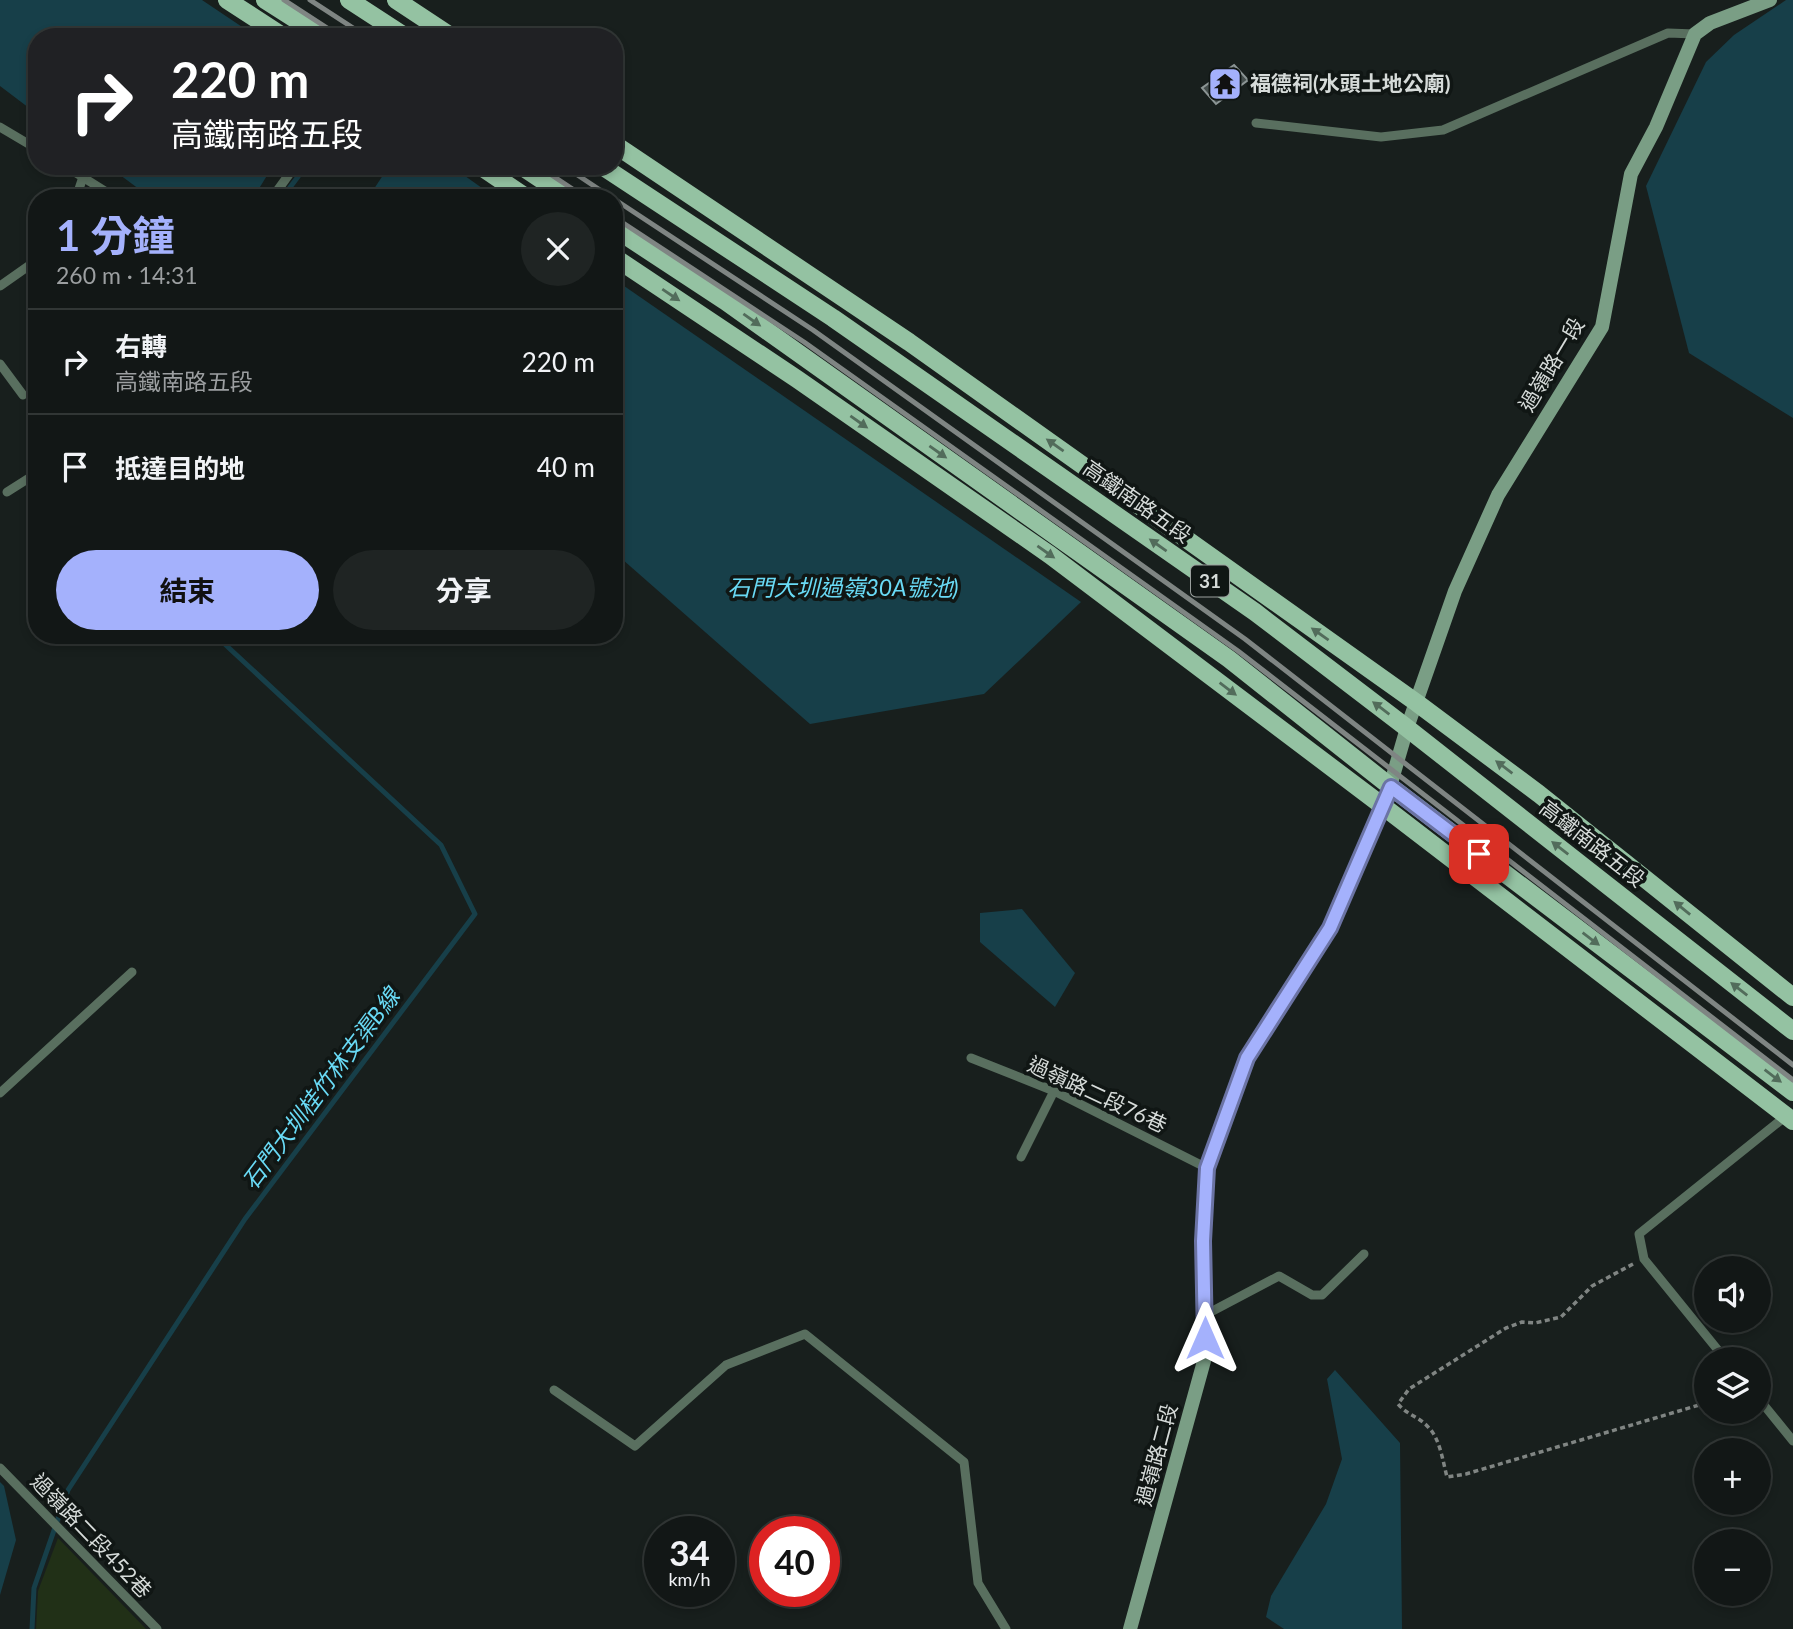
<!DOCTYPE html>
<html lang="zh-TW">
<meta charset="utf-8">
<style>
:root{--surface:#121716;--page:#1f2423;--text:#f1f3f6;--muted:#9c9fa1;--line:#313635;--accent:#a4b1fc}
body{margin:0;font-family:Lato,"Noto Sans TC",sans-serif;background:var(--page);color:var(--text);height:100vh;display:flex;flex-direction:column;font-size:26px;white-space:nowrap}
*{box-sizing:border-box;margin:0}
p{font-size:23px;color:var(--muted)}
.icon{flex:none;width:38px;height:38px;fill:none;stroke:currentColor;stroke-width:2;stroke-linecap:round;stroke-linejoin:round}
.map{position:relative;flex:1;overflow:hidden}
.drawer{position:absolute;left:28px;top:189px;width:595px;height:455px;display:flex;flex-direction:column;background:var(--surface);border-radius:28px;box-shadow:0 4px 10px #0003,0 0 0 2px var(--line)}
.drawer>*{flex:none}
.hud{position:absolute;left:28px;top:28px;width:595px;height:147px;border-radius:28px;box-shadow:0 4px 10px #0003,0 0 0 2px var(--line);background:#202124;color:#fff;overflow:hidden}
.fabs{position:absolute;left:1694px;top:1256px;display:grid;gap:14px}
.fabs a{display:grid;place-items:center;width:77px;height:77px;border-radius:50%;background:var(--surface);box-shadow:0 4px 10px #0003,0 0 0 2px var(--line);font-size:35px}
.speed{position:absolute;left:644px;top:1516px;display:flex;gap:14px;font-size:35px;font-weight:700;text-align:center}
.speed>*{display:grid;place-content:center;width:91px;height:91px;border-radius:50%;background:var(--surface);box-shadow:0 4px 10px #0003,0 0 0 2px var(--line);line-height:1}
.speed small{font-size:18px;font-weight:400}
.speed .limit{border:10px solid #d22;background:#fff;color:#111}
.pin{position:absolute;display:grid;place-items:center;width:60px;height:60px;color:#fff;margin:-30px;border-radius:14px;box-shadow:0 4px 10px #0006}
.me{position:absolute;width:77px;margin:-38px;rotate:0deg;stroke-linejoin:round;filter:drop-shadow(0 0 5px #0008)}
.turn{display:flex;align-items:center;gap:24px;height:147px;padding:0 28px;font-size:32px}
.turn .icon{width:91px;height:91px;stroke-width:2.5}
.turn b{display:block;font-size:49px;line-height:60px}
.round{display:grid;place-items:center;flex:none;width:74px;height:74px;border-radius:37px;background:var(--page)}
.headline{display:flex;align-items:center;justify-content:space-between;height:119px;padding:0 28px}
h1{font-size:42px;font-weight:700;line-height:52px;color:var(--accent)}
.action{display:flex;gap:14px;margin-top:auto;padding:14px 28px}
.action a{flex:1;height:80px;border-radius:42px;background:var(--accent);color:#111;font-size:28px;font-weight:700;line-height:80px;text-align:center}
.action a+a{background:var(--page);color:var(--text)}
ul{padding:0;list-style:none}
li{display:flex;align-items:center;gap:21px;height:105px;padding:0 28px;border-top:2px solid var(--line)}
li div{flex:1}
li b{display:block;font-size:26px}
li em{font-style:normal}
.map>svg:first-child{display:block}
.green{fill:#213017}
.water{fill:#173f49}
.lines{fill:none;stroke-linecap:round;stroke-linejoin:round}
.stream{stroke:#173f49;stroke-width:5}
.building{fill:#454e4d;stroke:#8c9595;stroke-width:2}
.path{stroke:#808583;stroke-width:3.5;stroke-dasharray:5 3.5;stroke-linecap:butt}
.lane{stroke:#596f5f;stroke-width:9}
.secondary{stroke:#7a9e85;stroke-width:14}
.primary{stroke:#94c2a2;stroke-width:18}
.rail{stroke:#7f8583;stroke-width:5}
.oneway{fill:#526c5b}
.route-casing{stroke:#6b73a4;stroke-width:18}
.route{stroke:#a4b1fc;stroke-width:12}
.labels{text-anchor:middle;stroke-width:7;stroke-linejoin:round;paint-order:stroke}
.shield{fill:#101614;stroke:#9ba09e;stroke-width:2}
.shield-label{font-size:19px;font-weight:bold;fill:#d6dbd9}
.poi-label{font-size:21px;font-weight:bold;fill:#d6dbd9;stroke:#101614;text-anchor:start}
.street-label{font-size:21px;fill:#d6dbd9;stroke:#101614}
.water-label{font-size:23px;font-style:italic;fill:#69daf5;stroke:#101614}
</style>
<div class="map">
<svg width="1793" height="1629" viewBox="0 0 1793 1629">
<rect width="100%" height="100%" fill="#181f1d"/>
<!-- green -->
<path class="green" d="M58,1538L146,1629H36L38,1591Z"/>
<!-- water -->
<g class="water">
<path d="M0,0H202L257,37H37V114L0,86Z"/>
<path d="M1786,0H1793V418L1689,353L1646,186L1706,62L1734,35Z"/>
<path d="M108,166H273L253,198H151Z"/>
<path d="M389,166H451L496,198H368Z"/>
<path d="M614,279L1081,602L984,694L810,724L614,552Z"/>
<path d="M1022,909L1075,973L1055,1007L980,942V913Z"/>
<path d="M1335,1370L1400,1443L1402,1629H1284L1266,1617L1271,1596L1326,1504L1342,1459L1327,1379Z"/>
<path d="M0,1482L4,1486L16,1540L0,1595Z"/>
</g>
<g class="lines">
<!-- stream -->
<g class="stream">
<path d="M282,198L306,166"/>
<path d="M32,1629L34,1588L68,1490L245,1219L475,914L441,845L215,635"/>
</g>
</g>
<!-- building -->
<path class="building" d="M1234,65L1248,80L1216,104L1202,88Z"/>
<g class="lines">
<!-- path -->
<path class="path" d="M1633,1264L1592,1286L1561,1317L1535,1323L1522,1322L1506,1328L1409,1389L1398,1404C1407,1415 1420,1417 1429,1428C1440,1439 1443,1462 1447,1477L1466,1474L1706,1403"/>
<!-- lane -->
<g class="lane">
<path d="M1256,123L1381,137L1443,130L1668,33L1695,34"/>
<path d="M0,127L37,149"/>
<path d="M65,166L116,198"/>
<path d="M76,198L83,177"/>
<path d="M272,198L295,166"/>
<path d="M0,286L37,260"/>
<path d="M0,364L23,395"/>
<path d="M7,492L37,473"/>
<path d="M971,1058L1054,1091L1207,1168"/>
<path d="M0,1093L132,972"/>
<path d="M1021,1157L1054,1091"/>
<path d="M1205,1315L1279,1276L1312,1295H1322L1364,1254"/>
<path d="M1726,1360L1644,1259L1639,1234L1786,1116"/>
<path d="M554,1390L635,1446L726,1365L805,1334L964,1462L978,1583L1006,1629"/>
<path d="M1759,1399L1793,1441"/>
<path d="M0,1468L157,1629"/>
</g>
<!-- secondary -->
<path class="secondary" d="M1130,1629L1204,1361L1203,1241L1207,1168L1246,1058L1330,928L1384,807L1407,728L1455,591L1498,495L1602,327L1631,174L1656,127L1695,34L1710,23L1770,0"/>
<!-- primary -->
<g class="primary">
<path d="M227,0L284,37"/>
<path d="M265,0L323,37"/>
<path d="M349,0L406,37"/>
<path d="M396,0L452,37"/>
<path d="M614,144L909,342L1417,703L1539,794L1793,997"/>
<path d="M480,166L527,198"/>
<path d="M521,166L569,198"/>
<path d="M602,166L833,318L1255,612L1407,728L1793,1031"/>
<path d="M614,228L725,301L1229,659L1391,787L1793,1092"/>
<path d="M614,257L797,379L1050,555L1384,807L1793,1121"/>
</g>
<!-- rail -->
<g class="rail">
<path d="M284,0L341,37"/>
<path d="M310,0L367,37"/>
<path d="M538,166L586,198"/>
<path d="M564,166L612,198"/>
<path d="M614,199L813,330L1245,639L1793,1065"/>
<path d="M614,217L804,342L1238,651L1793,1080"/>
</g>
</g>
<!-- one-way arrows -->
<defs><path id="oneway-solid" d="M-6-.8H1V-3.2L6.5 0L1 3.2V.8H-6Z" transform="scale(1.75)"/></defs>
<g class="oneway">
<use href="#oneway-solid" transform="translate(671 295) rotate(34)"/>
<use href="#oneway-solid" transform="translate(752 320) rotate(35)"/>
<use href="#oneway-solid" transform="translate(859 422) rotate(35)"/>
<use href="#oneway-solid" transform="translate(1055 445) rotate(-145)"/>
<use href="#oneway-solid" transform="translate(938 452) rotate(35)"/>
<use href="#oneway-solid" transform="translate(1158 545) rotate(-145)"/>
<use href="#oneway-solid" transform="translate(1046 552) rotate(35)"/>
<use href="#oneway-solid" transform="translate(1320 634) rotate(-145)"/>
<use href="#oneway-solid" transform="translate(1228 689) rotate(37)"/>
<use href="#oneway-solid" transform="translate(1381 708) rotate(-143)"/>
<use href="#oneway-solid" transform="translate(1504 767) rotate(-143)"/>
<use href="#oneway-solid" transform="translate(1560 848) rotate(-142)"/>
<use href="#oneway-solid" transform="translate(1682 908) rotate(-141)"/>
<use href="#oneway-solid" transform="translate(1591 939) rotate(37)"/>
<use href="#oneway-solid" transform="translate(1739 989) rotate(-142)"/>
<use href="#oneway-solid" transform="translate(1773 1076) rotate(37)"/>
</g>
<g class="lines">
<defs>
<path id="route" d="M1205,1338L1203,1241L1207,1168L1247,1058L1330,928L1391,787L1479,854"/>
</defs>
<!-- route casing -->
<use href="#route" class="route-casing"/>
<!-- route -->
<use href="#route" class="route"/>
</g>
<!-- icons -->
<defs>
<symbol id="temple-square" viewBox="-11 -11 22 22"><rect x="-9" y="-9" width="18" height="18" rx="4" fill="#a4b1fc" stroke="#101614"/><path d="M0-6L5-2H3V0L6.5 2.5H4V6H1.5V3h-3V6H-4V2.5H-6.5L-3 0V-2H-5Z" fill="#111"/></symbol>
</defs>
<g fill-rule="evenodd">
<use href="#temple-square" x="1206" y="65" width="38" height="38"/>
</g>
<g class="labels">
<!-- shield labels -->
<rect class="shield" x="1191" y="565.5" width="38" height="31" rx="5"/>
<g class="shield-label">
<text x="1210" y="588">31</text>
</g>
<!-- poi labels -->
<g class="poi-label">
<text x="1250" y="91">福德祠(水頭土地公廟)</text>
</g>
<!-- street labels -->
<g class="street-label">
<text transform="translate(1552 365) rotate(-59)" y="7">過嶺路一段</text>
<text transform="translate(1137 502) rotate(35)" y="7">高鐵南路五段</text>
<text transform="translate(1592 844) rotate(38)" y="7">高鐵南路五段</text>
<text transform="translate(1097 1095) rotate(25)" y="7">過嶺路二段76巷</text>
<text transform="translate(1157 1455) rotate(-75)" y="7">過嶺路二段</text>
<text transform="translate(91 1536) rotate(46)" y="7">過嶺路二段452巷</text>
</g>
<!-- water labels -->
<g class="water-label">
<text x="843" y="596">石門大圳過嶺30A號池)</text>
<text transform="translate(321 1089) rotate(-53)" y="8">石門大圳桂竹林支渠B線</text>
</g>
</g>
</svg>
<div class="fabs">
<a><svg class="icon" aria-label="sound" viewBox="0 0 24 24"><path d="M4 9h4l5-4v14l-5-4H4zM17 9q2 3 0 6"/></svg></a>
<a><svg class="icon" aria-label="layers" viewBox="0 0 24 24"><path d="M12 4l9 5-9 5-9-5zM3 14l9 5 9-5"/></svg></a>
<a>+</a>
<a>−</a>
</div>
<div class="speed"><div>34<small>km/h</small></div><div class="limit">40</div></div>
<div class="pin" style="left:1479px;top:854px;background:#d93025"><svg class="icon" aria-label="arrive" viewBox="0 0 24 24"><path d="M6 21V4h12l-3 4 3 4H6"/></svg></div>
<svg class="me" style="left:1205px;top:1338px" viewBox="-20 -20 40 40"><path d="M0-17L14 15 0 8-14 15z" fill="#a4b1fc" stroke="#fff" stroke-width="4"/></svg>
<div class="hud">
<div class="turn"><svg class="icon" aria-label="right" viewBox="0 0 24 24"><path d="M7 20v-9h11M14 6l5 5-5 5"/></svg><div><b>220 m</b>高鐵南路五段</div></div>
</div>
<section class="drawer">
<div class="headline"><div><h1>1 分鐘</h1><p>260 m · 14:31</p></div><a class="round"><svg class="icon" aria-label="close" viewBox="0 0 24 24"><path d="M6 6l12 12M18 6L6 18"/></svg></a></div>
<ul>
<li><svg class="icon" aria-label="right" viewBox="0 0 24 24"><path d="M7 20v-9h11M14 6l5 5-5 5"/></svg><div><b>右轉</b><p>高鐵南路五段</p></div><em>220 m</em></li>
<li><svg class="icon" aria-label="arrive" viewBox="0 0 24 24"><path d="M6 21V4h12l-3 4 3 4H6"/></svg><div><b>抵達目的地</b></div><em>40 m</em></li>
</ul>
<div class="action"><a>結束</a><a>分享</a></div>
</section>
</div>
